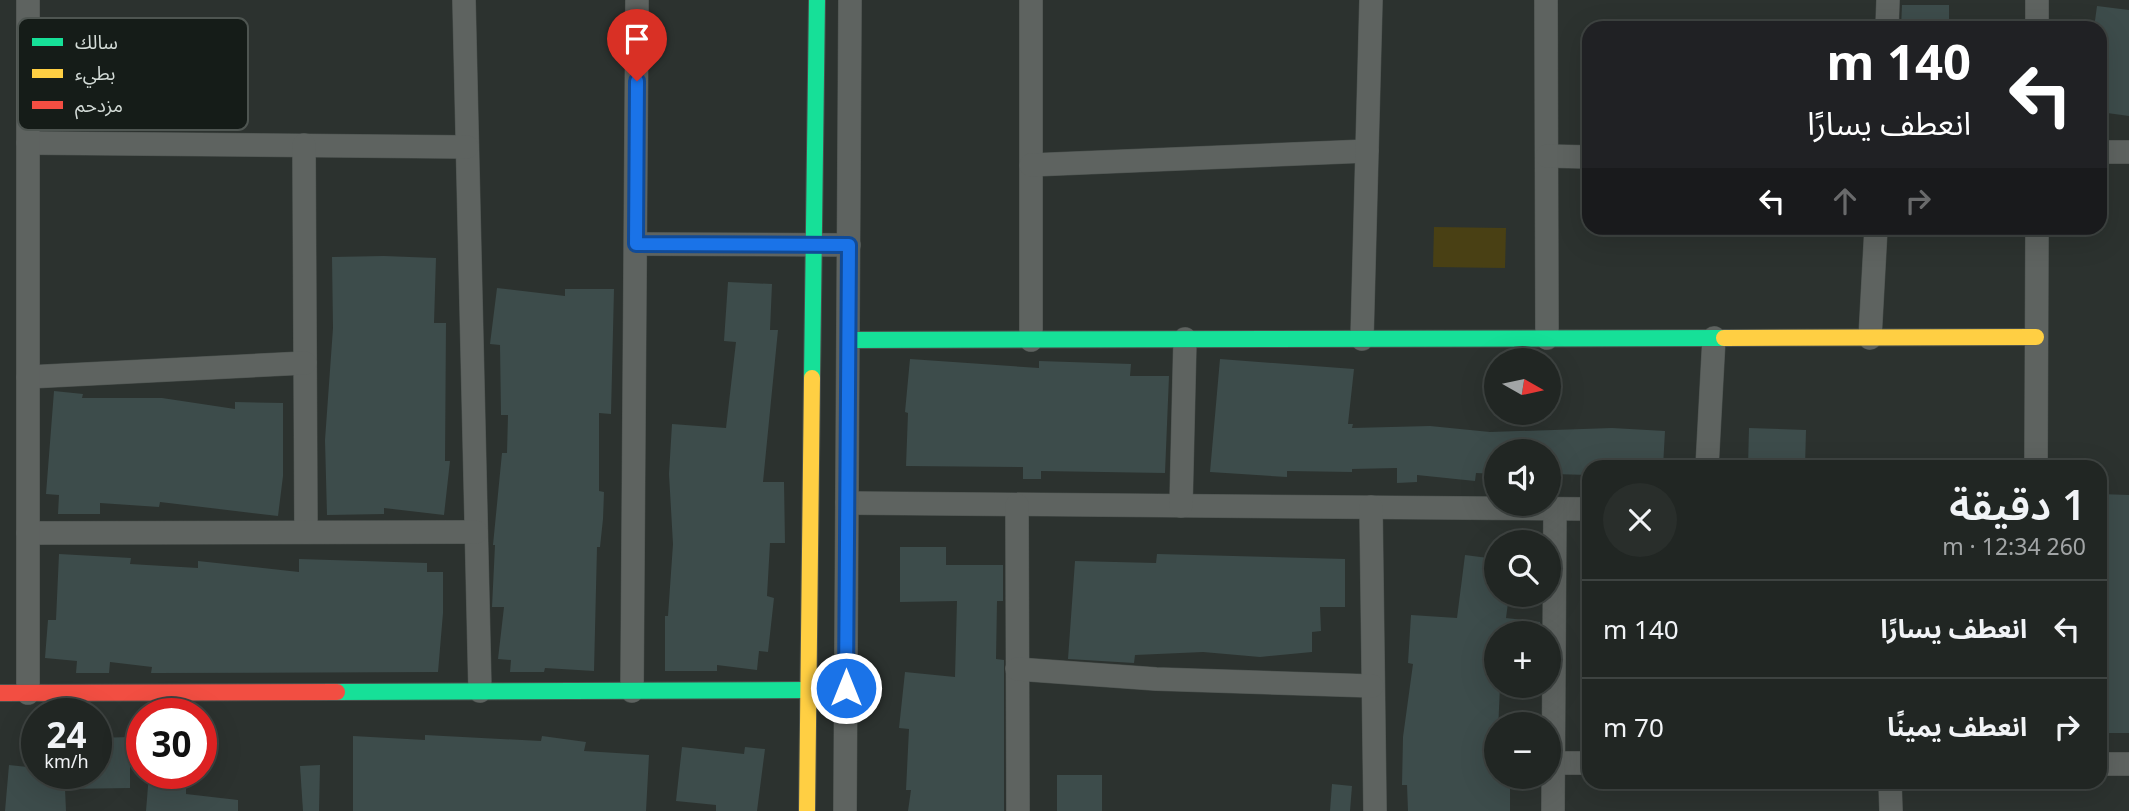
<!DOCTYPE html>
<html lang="ar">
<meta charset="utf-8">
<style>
:root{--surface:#212623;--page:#292e2b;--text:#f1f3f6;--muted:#a2a5a6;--line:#3e4341}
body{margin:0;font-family:"Noto Sans","Noto Sans Arabic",sans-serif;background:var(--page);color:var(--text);direction:rtl;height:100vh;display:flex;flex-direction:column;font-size:26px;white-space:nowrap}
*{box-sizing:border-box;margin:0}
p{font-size:23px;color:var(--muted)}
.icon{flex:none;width:38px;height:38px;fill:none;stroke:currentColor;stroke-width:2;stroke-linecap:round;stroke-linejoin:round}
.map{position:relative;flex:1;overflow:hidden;direction:ltr}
.side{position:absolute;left:1582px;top:460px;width:525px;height:329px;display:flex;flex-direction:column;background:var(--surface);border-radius:21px;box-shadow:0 7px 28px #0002,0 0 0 2px var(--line);direction:rtl}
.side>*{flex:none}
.banner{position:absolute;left:1582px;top:21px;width:525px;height:214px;border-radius:21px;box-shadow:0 7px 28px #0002,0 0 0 2px var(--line);direction:rtl;background:#202124;color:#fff;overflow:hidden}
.needle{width:46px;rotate:99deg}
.fabs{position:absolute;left:1484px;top:348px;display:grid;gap:14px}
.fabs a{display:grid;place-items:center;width:77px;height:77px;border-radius:50%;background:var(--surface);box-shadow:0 7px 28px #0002,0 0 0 2px var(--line);font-size:35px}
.speed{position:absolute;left:21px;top:698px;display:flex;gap:14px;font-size:35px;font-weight:700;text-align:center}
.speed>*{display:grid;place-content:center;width:91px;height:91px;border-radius:50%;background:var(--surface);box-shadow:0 7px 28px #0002,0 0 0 2px var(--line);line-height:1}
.speed small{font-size:18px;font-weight:400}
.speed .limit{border:10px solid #d22;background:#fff;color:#111}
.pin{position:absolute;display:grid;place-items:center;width:60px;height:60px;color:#fff;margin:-72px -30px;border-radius:50% 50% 50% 0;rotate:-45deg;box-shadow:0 0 7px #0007}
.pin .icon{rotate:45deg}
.me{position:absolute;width:77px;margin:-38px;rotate:0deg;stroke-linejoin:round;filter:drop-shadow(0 0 5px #0008)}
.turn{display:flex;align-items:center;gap:24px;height:147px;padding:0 21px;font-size:32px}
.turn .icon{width:91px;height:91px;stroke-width:2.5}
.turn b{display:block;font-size:49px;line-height:60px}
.lanes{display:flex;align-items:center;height:66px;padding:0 21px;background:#0003;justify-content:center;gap:35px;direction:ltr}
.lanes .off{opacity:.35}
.round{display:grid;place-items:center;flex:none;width:74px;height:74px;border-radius:37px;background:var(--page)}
.overview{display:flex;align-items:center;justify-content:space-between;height:119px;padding:0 21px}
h1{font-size:42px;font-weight:600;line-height:52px}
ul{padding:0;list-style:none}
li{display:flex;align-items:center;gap:21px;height:98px;padding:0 21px;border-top:2px solid var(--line)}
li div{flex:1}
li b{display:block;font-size:26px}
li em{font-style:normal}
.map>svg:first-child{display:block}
.green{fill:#494014}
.building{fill:#3d4c4b}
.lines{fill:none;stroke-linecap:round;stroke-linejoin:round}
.street-casing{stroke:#4a504d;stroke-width:24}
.fast-casing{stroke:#4a504d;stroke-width:18}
.slow-casing{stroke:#4a504d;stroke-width:18}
.jam-casing{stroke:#4a504d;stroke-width:18}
.street{stroke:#5e6360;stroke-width:23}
.fast{stroke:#16e098;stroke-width:16}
.slow{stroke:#ffcf43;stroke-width:16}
.jam{stroke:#f24e42;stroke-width:16}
.route-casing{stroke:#114b97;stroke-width:18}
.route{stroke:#1a73e8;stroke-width:12}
.key{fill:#151c18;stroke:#4e5551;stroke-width:2}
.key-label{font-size:19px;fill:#d3dbd7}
</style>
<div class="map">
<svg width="2129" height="811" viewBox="0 0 2129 811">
<rect width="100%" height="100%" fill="#2c322f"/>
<!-- green -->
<path class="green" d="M1434,227L1506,228L1505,268L1433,267Z"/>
<!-- building -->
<g class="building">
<path d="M1902,5H1949V28H1901Z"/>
<path d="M2097,6L2129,10V116L2100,112V28H2094Z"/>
<path d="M384,256L436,258L434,323H446L445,461H450L444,515L384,508V514L327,515L325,440L333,328L332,257Z"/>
<path d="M728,282L772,284L770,330H778L763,482H784L785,543H770L767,596L774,598L768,652L759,651L757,670L717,665V671H665V616H668L673,544L669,474L672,424L726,428L736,342L724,341Z"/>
<path d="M497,288L565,296V289H614L611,414L599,413V491L604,492L603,519L600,547H597L594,671L545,668L544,672H510L511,660L498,659L504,607H492L495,545H493L502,453H507L508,415H501L500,345L490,344Z"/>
<path d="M910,359L1039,368V361L1131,364L1130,376H1169L1165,473L1041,471V479H1023V467L906,466L908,413L905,412Z"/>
<path d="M1220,359L1354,369L1348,424H1353L1352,428L1430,426L1490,432L1612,428L1665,431L1663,467H1589V475L1553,474V452H1496V474L1476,473L1475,481L1417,475V482L1397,483V468L1352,469V472L1287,471V477L1210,472Z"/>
<path d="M54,391L83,394L82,398H162L235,409V402L283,403V476L278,516L160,502L159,507L100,503V514H58L59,495L46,494Z"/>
<path d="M1749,428L1806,430L1805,467H1748Z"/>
<path d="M2100,494L2129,495V733H2100Z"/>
<path d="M900,547H946V565H1003V601H997L996,659L1004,660V811H908L911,790H906L909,729L899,728L905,672L955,677L957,601L900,602Z"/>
<path d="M59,554L131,558L130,564L198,568V561L299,572V559L427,563V572H443V613L438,672L151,673L152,667L110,662L109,673H76L77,661L45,658L48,620H56Z"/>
<path d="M1157,554L1345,559V607H1320L1321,631L1312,632V652L1260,657L1203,652L1135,655L1134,663L1068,659L1075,561L1156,563Z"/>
<path d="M1465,555L1496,559V595H1509L1506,618L1540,622V634H1496V686H1500L1496,777H1510V811H1408L1407,785H1402L1403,737L1413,664L1408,663L1411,615L1457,618Z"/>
<path d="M425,735L541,741L542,736L586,742L584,751L649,755L646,811H353V736L425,740Z"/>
<path d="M130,737V788L65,789L66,811H5L9,765L37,768V774H96V738Z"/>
<path d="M682,747L744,754L745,747L765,749L757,811H716V805L676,801Z"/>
<path d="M320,765L319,811H303L300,766Z"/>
<path d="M149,774H186V794L238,800V811H146Z"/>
<rect x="1057" y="775" width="45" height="36"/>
<path d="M1332,784L1352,786L1350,811H1330Z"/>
</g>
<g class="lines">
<defs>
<g id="street">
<path d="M464,0L480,691"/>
<path d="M1031,0V340"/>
<path d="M1546,0L1547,338"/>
<path d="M2037,0V28"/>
<path d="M1887,28L1888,0"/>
<path d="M28,143L467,147"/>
<path d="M304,145L306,532"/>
<path d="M2100,152H2129"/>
<path d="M1547,156L1589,157"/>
<path d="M1031,165L1367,151"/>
<path d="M636,244L849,245"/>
<path d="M1870,338L1876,228"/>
<path d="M1362,339L1371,0"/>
<path d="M28,377L305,363"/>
<path d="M1707,467L1714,338"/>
<path d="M2036,467L2037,228"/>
<path d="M847,503L1589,509"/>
<path d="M1017,505L1018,811"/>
<path d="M1181,506L1185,339"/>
<path d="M1371,507L1375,811"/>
<path d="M28,533L476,532"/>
<path d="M1017,669L1156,679L1372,686"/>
<path d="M632,691L637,0"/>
<path d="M28,693V0"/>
<path d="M1553,763H1589"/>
<path d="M2100,764H2129"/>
<path d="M1890,782L1891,811"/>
<path d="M845,811L850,0"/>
<path d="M1553,811L1555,509"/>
</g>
<g id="fast">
<path d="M848,340L1724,338"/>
<path d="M812,378L817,0"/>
<path d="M337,692L808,690"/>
</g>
<g id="slow">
<path d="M1724,338L2036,337"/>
<path d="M807,811L812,378"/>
</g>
<path id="jam" d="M0,693L337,692"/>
</defs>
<!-- street casing -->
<use href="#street" class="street-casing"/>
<!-- fast casing -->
<use href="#fast" class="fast-casing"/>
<!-- slow casing -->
<use href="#slow" class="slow-casing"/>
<!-- jam casing -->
<use href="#jam" class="jam-casing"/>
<!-- street -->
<use href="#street" class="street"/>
<!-- fast -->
<use href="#fast" class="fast"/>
<!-- slow -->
<use href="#slow" class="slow"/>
<!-- jam -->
<use href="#jam" class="jam"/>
</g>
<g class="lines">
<defs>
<path id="route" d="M637,81L636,244L849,245L846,688"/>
</defs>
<!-- route casing -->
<use href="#route" class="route-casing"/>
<!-- route -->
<use href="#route" class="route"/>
</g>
<!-- legend -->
<rect x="18" y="18" width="230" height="112" rx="10" class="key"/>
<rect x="32" y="38" width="31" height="8" fill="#16e098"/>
<rect x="32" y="69" width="31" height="9" fill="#ffcf43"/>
<rect x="32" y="101" width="31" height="8" fill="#f24e42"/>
<g class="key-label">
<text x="75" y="49">سالك</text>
<text x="75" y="80">بطيء</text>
<text x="75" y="112">مزدحم</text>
</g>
</svg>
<div class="fabs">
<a><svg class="needle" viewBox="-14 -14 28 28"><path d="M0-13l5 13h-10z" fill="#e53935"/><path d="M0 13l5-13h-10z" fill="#a2a5a6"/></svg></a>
<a><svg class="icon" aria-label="sound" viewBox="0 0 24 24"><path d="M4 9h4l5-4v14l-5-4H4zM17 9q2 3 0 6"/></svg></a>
<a><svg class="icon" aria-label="search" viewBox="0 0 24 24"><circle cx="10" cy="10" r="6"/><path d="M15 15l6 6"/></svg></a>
<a>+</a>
<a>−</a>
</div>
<div class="speed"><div>24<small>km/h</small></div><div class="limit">30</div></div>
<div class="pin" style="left:637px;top:81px;background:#d93025"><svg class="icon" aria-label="arrive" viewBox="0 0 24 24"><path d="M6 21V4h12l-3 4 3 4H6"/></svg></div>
<svg class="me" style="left:846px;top:688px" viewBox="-20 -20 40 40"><circle r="17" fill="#1a73e8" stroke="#fff" stroke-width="3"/><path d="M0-11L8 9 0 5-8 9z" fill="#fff"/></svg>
<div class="banner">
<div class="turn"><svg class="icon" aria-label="left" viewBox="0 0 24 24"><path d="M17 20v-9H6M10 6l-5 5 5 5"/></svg><div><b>140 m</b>انعطف يسارًا</div></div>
<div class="lanes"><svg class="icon" aria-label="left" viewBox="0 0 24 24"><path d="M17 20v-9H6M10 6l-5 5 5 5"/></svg><svg class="icon off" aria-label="ahead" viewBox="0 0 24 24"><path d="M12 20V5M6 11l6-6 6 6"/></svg><svg class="icon off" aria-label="right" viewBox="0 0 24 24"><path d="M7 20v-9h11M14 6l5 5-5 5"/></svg></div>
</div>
<section class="side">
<div class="overview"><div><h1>1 دقيقة</h1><p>260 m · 12:34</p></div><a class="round"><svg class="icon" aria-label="close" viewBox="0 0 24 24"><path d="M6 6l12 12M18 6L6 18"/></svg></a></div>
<ul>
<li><svg class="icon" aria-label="left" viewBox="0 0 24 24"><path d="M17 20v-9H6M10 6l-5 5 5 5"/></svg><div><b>انعطف يسارًا</b></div><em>140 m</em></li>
<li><svg class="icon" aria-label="right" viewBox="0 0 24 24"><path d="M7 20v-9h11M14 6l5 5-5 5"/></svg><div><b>انعطف يمينًا</b></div><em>70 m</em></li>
</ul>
</section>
</div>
